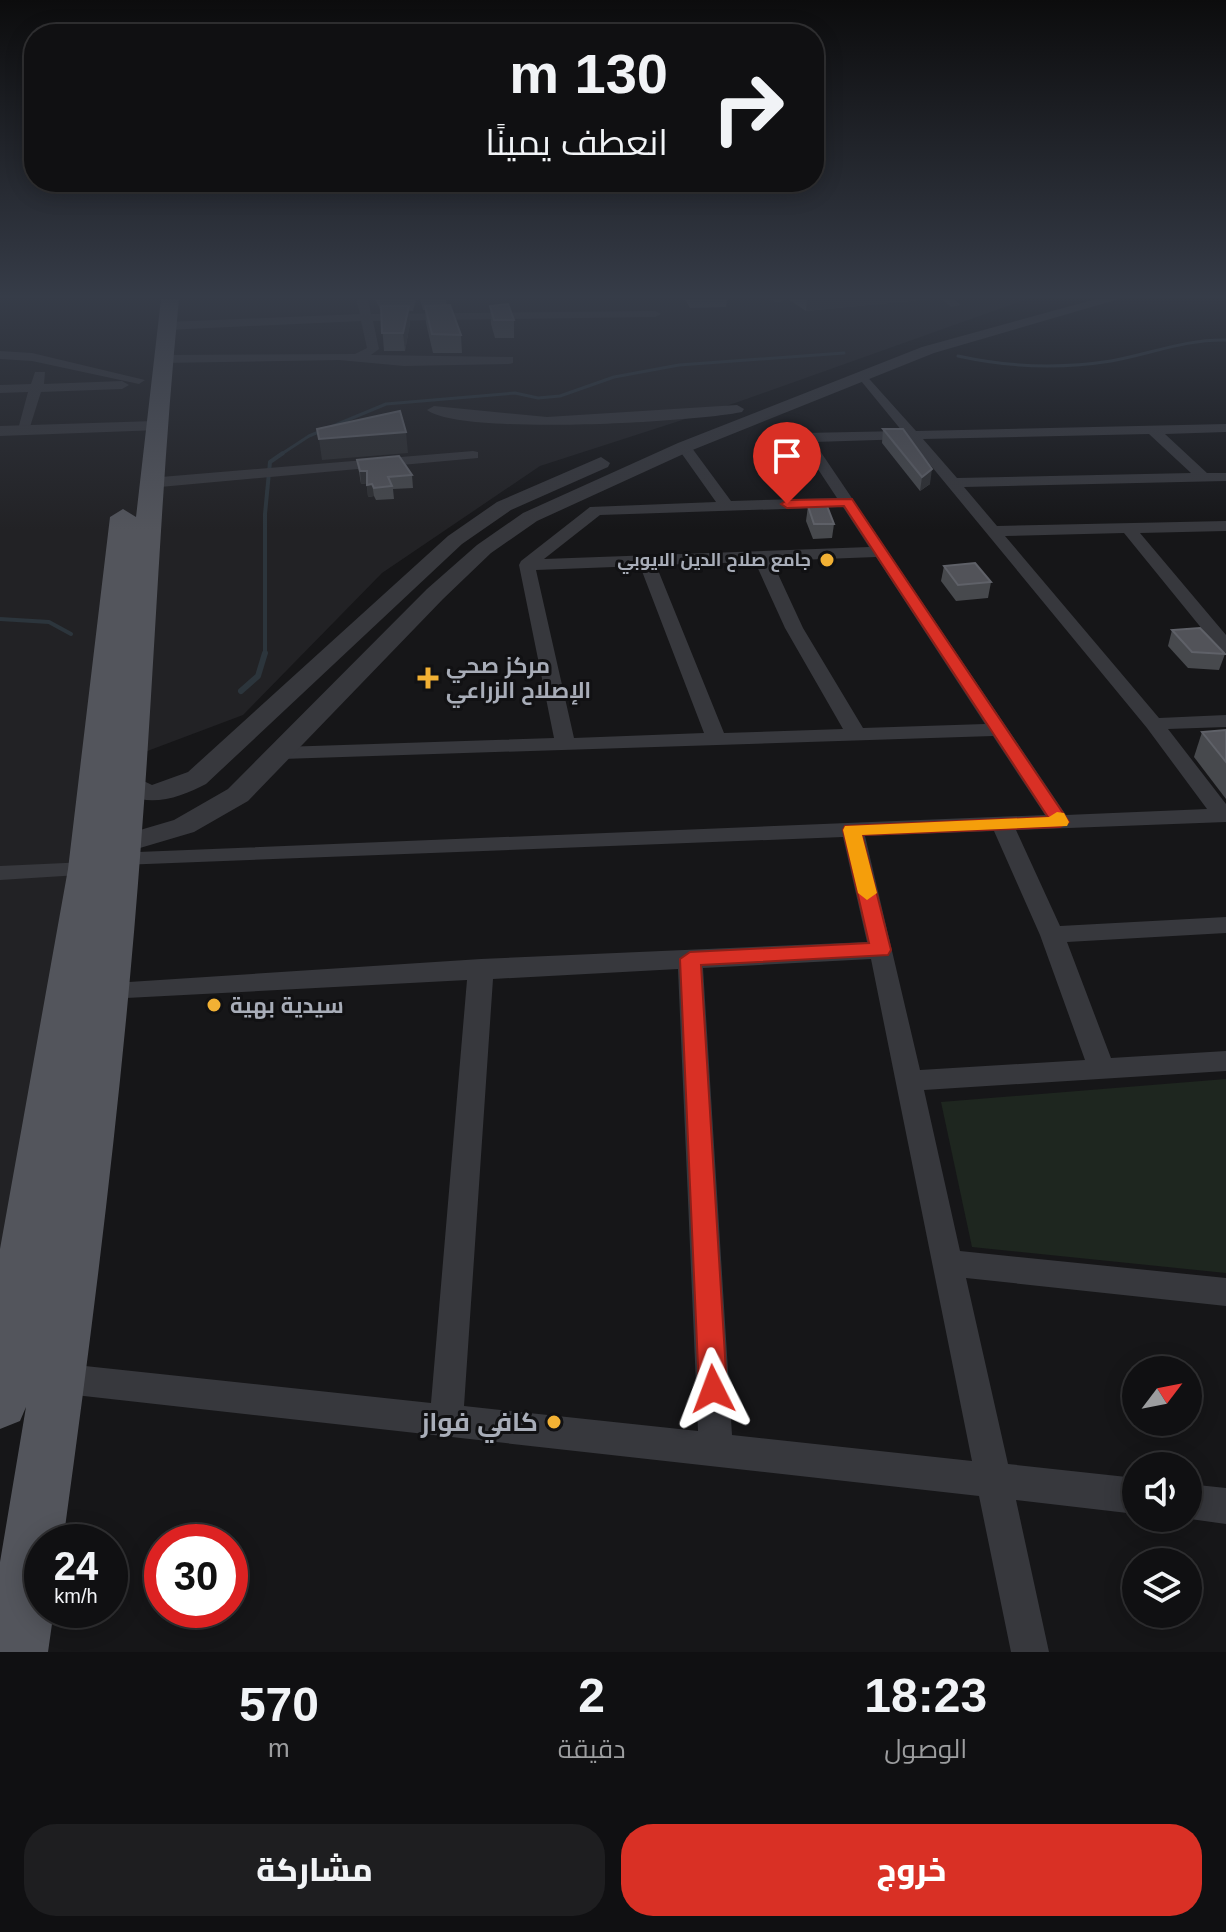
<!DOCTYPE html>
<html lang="ar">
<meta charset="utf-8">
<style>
:root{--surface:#101012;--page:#1e1e20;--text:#f1f3f6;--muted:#9c9d9f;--line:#303032;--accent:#d93025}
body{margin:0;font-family:Arial,Cairo,sans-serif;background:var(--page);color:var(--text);direction:rtl;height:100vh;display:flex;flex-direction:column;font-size:30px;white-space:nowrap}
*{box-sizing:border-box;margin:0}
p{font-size:26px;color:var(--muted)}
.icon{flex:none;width:44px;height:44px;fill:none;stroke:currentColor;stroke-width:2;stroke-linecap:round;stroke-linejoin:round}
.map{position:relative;height:1652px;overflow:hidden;direction:ltr}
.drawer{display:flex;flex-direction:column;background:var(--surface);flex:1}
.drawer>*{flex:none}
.guide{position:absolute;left:24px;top:24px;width:800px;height:168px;border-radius:32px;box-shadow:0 4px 20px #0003,0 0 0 2px var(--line);direction:rtl;background:#101012;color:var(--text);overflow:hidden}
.needle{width:52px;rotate:58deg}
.fabs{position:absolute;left:1122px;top:1356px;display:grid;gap:16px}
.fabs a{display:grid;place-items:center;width:80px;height:80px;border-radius:50%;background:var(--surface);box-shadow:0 4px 20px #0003,0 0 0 2px var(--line);font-size:40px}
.speed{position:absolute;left:24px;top:1524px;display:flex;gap:16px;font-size:40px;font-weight:700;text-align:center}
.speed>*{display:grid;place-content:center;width:104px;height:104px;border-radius:50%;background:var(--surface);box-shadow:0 4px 20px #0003,0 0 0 2px var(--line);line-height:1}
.speed small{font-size:20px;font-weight:400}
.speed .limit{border:12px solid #d22;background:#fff;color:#111}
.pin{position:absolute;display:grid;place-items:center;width:68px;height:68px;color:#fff;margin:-82px -34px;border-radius:50% 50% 50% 0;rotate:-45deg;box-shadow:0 0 8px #0007}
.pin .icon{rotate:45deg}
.me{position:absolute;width:88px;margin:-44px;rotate:357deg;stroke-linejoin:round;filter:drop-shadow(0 0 6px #0008)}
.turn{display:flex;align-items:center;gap:28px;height:168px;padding:0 24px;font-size:36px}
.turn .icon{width:104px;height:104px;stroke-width:2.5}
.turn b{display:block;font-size:56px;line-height:68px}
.eta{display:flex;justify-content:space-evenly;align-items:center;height:136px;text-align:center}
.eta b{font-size:48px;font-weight:800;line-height:56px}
.action{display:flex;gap:16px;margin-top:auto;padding:16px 24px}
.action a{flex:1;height:92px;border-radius:32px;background:var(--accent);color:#fff;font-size:32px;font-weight:800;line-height:92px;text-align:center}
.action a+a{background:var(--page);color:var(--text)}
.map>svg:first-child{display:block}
.built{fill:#222225}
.green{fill:#1e261f}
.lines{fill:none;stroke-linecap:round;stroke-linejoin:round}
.stream-far2{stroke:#2c353c;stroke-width:3}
.stream-far1{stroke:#2c353c;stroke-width:4}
.stream{stroke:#2c353c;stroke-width:6}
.minor{fill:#37383d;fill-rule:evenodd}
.tertiary{fill:#37383d;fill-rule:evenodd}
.primary{fill:#53555c;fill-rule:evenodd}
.wall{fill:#47494d}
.shaded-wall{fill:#2f3033}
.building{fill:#525359;stroke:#5f6168;stroke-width:2}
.route{fill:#d93025;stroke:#8d1f18;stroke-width:2}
.slow{fill:#f59e0b}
.poi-dot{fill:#f2b134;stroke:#111113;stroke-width:3}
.labels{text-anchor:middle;stroke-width:6;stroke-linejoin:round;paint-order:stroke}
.far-poi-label{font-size:18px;font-weight:bold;fill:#a8adb8;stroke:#111113;text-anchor:end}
.poi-label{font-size:22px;font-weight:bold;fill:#a8adb8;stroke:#111113;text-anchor:start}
.near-poi-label{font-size:26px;font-weight:bold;fill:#a8adb8;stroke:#111113;text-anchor:end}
</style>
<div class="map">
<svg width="1226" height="1652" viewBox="0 0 1226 1652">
<rect width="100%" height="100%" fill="#161618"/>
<!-- built -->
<path class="built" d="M0,299H1027L738,402L540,466L382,573L243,715L89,773L0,1353Z"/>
<!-- green -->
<path class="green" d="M1226,1079V1273L972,1247L941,1102Z"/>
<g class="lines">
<!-- stream-far2 -->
<g class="stream-far2">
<path d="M958,356C1008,367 1060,369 1111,361C1150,354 1186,339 1226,340"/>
<path d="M280,455L309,436L386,404L515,393L538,398L560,396L614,377L679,365L844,353"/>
</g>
<!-- stream-far1 -->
<g class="stream-far1">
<path d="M0,619L49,622L71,634"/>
<path d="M265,655V514L270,462L283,453"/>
</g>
<!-- stream -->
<path class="stream" d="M241,691L258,676L265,653"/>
<!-- minor -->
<g class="minor">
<path d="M356,299H368L371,314L655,311L661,314L655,317L373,321L379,349L371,355L513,357V363L509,364L404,366L339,360L162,363L156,359L162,355L355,354L367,348L361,321L167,330L161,326L167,322L360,314Z"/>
<path d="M770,299H783L784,300L778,303Z"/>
<path d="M941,299H954L961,305L951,307Z"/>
<path d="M0,351L32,353L145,380L139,384L32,361L0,359Z"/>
<path d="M35,372H45L44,384L122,381L129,385L122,389L41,392L29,430L17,433L28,392L0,393V385L31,384Z"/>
<path d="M863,372L916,431L1226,424V432L1165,434L1207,473H1226V481L964,487L997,526L1226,521V531L1140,533L1226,635V653L1220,651L1124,533L1005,536L1159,718L1226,715V727L1168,729L1226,804V822L1016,830L1060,926L1226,917V933L1067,942L1111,1058L1226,1051V1071L924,1090L960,1251L1226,1278V1306L966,1278L1008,1464L1136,1478V1514L1016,1500L1049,1652H1011L979,1496L57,1393L45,1389L40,1378L45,1367L57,1363L431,1403L467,980L107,999L98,996L94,990L98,984L481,959L867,942L843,837L121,865L110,858L113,853L1045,815L993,736L282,759L272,753L282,747L554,738L519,565L521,561L590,507L716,502L677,447L684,443L689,444L731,501L837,498L800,442H787L780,438L804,433L902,431L857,376ZM1149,434L1191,473L957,478L923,439ZM909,439L1147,728L1207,809L1066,815L814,442ZM843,507L869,547L544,559L600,515ZM876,557L985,724L863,728L803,628L772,561ZM755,562L785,628L843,729L724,733L656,565ZM640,566L704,733L574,738L536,570ZM994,831L1040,935L1085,1060L920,1070L865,836ZM871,959L972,1461L732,1435L703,968ZM678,969L698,1431L464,1406L493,979Z"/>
<path d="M737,405L744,409L742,412C694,422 461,436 427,410L434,406L547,417Z"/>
<path d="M473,451L478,452V458L149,488L141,483L149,478Z"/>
<path d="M87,862L95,864L98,869L95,874L0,880V866Z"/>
<path d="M1188,1484L1226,1488V1524L1183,1518H1188Z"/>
</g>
<!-- tertiary -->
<g class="tertiary">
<path d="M1096,299H1119L934,353L690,451L537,521L491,553L443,599L248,801L194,832L123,853L113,850L109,844L113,838L174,820L228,789L427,589L477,545L523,513L678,443L922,347Z"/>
<path d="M154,421L160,422V430L0,436V426Z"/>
<path d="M601,457L610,463L608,467L511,510L462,544L206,784C178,799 136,813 114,781L118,775L127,773L152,785L188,772L448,536L497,502Z"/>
</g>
<!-- primary -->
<path class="primary" d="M161,299H179C161,480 155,662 141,844C124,1077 95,1310 63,1542H42V1610H54L48,1652H0V1562L26,1407L20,1421L0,1429V1249L68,869L110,517L123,509L136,517Z"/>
</g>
<!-- wall -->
<g class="wall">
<path d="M375,299H416L413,311H409L410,323L405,351H384L381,311Z"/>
<path d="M420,299H467L446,300L447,305L461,335L462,353H433L426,323L425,310H423Z"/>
<path d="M685,299H734H727L726,307L690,308Z"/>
<path d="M788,299H930L806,311Z"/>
<path d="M490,306L514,320V338H495L491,324Z"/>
<path d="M883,429L930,484L920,491L882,443Z"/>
<path d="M357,460L412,475L413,488L393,489L394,499L376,500L374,496L368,497L367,483L361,484Z"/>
<path d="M808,506L834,524L832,538L813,539L806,521Z"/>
<path d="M944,566L991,582L988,598L956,601L941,581Z"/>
<path d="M1172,630L1225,654L1219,670L1188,668L1168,646Z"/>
<path d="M1226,730V799L1194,757L1202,732Z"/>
</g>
<!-- shaded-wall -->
<g class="shaded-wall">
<path d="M807,299H930L806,311Z"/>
<path d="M409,306L410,323L405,351L403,333Z"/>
<path d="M406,432L408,453L322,460L319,439Z"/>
<path d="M932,469L930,484L920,491L922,477Z"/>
<path d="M360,471H367L369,483L361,484Z"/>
<path d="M372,484L374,496L368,497L367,485Z"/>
</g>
<!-- building -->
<g class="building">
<path d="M508,304L514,320H494L490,306Z"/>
<path d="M450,305L461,335L432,334L425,306Z"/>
<path d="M381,306H409L403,333H382Z"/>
<path d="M400,411L406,432L319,439L317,429Z"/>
<path d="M883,429H903L932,469L922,477Z"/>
<path d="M399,456L412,475L388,477L392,486L374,488L372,484L367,485V471H360L357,460Z"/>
<path d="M808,506H827L834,524H814Z"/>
<path d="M975,563L991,582L958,585L944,566Z"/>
<path d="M1200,628L1225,654L1192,652L1172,630Z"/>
<path d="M1226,730V762L1202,732Z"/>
</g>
<!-- sky -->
<linearGradient id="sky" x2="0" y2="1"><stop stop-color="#0c0c0d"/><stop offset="0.56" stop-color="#363c48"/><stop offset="1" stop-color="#363c48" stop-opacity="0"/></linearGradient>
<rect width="1226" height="530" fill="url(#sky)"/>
<!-- route -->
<path class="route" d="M852,499L1069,822L1060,827L862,835L891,950L888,955L701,965L727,1389L723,1398L713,1402L703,1398L699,1389L680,959L690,952L869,943L843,830L845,826L1048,817L844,506L787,508L781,504L787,500Z"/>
<!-- slow -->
<path class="slow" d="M1057,812L1064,813L1069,822L1067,826L862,835L877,893L867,900L858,893L843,830L845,826L1049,817Z"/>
<!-- markers -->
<g class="poi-dot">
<circle cx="827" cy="560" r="8"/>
<path d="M424 666h8v8h8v8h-8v8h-8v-8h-8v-8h8z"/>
<circle cx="214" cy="1005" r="8"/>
<circle cx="554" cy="1422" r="8"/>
</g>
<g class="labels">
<!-- far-poi labels -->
<g class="far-poi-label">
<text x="811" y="566">جامع صلاح الدين الايوبي</text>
</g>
<!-- poi labels -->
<g class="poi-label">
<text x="446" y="673">مركز صحي<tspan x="446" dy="25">الإصلاح الزراعي</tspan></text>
<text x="230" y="1013">سيدية بهية</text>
</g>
<!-- near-poi labels -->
<g class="near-poi-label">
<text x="538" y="1431">كافي فواز</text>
</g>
</g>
</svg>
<div class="fabs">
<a><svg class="needle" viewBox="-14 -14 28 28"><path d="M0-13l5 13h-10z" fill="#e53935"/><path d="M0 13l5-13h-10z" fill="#9c9d9f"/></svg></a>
<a><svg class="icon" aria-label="sound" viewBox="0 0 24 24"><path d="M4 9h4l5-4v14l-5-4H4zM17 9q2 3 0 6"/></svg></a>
<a><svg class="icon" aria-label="layers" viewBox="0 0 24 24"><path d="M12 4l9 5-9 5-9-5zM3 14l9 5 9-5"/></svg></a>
</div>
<div class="speed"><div>24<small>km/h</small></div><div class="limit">30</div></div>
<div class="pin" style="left:787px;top:504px;background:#d93025"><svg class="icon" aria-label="arrive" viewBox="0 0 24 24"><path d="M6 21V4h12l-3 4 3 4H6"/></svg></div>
<svg class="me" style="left:713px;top:1389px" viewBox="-20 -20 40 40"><path d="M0-17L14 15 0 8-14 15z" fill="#d93025" stroke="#fff" stroke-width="4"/></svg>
<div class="guide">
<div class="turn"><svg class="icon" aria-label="right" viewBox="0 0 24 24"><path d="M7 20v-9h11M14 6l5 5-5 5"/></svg><div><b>130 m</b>انعطف يمينًا</div></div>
</div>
</div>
<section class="drawer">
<div class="eta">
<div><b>18:23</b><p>الوصول</p></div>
<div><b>2</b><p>دقيقة</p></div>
<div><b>570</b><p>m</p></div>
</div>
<div class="action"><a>خروج</a><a>مشاركة</a></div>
</section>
